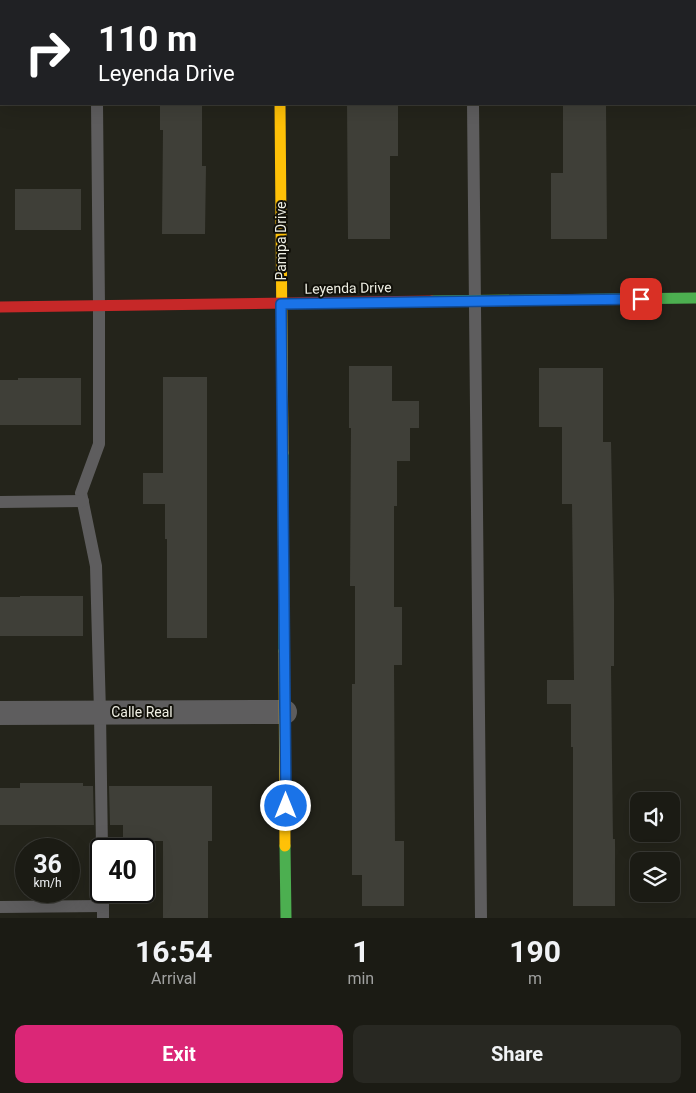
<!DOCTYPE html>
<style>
:root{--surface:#1b1b14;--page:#282822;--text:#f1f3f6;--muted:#a0a1a0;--line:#393934;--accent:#db2777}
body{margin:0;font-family:Roboto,sans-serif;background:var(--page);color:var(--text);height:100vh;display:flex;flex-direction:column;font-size:19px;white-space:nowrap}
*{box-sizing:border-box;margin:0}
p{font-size:16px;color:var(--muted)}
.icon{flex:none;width:28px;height:28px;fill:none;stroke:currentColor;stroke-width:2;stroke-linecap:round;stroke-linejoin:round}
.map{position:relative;height:918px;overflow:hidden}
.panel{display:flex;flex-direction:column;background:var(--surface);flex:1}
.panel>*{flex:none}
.hud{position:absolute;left:0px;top:0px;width:696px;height:105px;box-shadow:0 5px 20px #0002,0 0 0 1px var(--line);background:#202124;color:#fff;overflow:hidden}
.fabs{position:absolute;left:630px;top:792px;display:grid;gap:10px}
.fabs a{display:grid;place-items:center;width:50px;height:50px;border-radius:10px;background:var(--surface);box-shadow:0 5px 20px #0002,0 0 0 1px var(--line);font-size:25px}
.speed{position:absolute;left:15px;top:838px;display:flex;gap:10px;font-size:25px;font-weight:700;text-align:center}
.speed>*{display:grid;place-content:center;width:65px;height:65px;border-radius:50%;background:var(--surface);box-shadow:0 5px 20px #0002,0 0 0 1px var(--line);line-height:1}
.speed small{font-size:12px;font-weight:400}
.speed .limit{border:2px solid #111;border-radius:8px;background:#fff;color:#111}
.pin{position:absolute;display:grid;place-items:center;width:42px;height:42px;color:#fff;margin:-21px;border-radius:10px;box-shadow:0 2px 8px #0006}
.me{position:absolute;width:55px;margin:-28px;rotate:0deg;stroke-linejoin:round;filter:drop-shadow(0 0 4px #0008)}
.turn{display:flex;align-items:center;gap:18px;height:105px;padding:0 15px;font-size:22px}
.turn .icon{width:65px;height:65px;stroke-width:2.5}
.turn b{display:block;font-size:35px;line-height:42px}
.eta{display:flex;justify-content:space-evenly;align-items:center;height:85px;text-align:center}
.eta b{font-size:30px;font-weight:700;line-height:35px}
.action{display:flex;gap:10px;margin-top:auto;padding:10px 15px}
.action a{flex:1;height:58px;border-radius:10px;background:var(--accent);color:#fff;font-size:20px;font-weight:700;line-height:58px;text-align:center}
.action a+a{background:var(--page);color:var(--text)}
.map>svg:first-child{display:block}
.building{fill:#3f3f38}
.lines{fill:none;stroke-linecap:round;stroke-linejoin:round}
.lane{stroke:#5e5d5e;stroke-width:12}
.street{stroke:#5e5d5e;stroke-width:24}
.fast{stroke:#4caf50;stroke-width:11}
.slow{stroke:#ffc107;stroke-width:11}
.jam{stroke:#c62828;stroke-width:11}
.route-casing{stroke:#114b97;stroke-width:12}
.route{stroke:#1a73e8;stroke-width:9}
.labels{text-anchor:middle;stroke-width:4;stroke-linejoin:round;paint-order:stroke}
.street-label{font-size:14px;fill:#efefe4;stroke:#111009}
</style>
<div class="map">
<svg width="696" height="918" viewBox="0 0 696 918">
<rect width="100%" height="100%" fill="#24241b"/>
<!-- building -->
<g class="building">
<path d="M160,104H202V166H206L205,234H162L163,130H160Z"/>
<path d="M347,104H398V156H390V239H348Z"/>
<path d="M563,104H606L607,239H551V173H563Z"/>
<rect x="15" y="189" width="66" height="41"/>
<path d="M349,366H392V401H419V428H410V461H397V506H394V607H402V665H394L395,841H404V906H362V875H352V684H355V586H350L351,428H349Z"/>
<path d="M539,368H603V442H611L614,599V666H611L612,760L613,839H615V906H573V747H571V704H547V680H574L572,504H562V427H539Z"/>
<path d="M163,377H207V638H167V539H165V504H143V473H163Z"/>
<path d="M18,378H81V425H0V380H18Z"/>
<path d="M20,596H83V636H0V597H20Z"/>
<path d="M20,783H83V786H93L94,825H0V788H20Z"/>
<path d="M109,786H212V841H208V918H163V841H123V825H110Z"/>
</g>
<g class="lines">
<!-- lane -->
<g class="lane">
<path d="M95,0V1"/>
<path d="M472,0V1"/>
<path d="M0,95H1"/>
<path d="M97,104L99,306V444L81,493L96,566L100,713L102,849"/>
<path d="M473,104L481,918"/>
<path d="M0,502L83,501"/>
<path d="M103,891V918"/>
<path d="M0,907L103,906"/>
</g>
<!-- street -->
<g class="street">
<path d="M280,0V1"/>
<path d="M0,713L285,712"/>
</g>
<!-- fast -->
<g class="fast">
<path d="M432,301L696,298"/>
<path d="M283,453L284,651"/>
<path d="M285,846L286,918"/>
</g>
<!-- slow -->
<g class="slow">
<path d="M280,104L283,453"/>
<path d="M284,651L285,846"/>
</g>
<!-- jam -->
<path class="jam" d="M0,307L432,301"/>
</g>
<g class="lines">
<defs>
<path id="route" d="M286,806L281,304L641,299"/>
</defs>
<!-- route casing -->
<use href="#route" class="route-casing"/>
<!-- route -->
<use href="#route" class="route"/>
</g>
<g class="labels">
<!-- street labels -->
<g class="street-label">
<text transform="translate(281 241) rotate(-90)" y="5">Pampa Drive</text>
<text transform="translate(348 288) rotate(-1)" y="5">Leyenda Drive</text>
<text x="142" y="717">Calle Real</text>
</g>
</g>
</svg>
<div class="fabs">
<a><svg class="icon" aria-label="sound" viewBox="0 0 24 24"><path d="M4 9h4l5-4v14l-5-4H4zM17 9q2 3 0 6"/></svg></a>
<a><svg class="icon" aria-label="layers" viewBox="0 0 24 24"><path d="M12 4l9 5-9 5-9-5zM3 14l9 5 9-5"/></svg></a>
</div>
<div class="speed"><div>36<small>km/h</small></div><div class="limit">40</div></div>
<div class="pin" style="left:641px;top:299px;background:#d93025"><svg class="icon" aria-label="arrive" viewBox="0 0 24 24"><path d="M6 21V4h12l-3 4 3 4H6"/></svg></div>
<svg class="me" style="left:286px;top:806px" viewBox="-20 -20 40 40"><circle r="17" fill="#1a73e8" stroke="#fff" stroke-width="3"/><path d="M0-11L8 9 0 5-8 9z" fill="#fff"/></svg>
<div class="hud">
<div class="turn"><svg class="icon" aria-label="right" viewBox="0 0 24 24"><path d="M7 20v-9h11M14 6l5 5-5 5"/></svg><div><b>110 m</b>Leyenda Drive</div></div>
</div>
</div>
<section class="panel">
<div class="eta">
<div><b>16:54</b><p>Arrival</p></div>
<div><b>1</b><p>min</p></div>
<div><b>190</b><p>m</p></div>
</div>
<div class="action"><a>Exit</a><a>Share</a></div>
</section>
